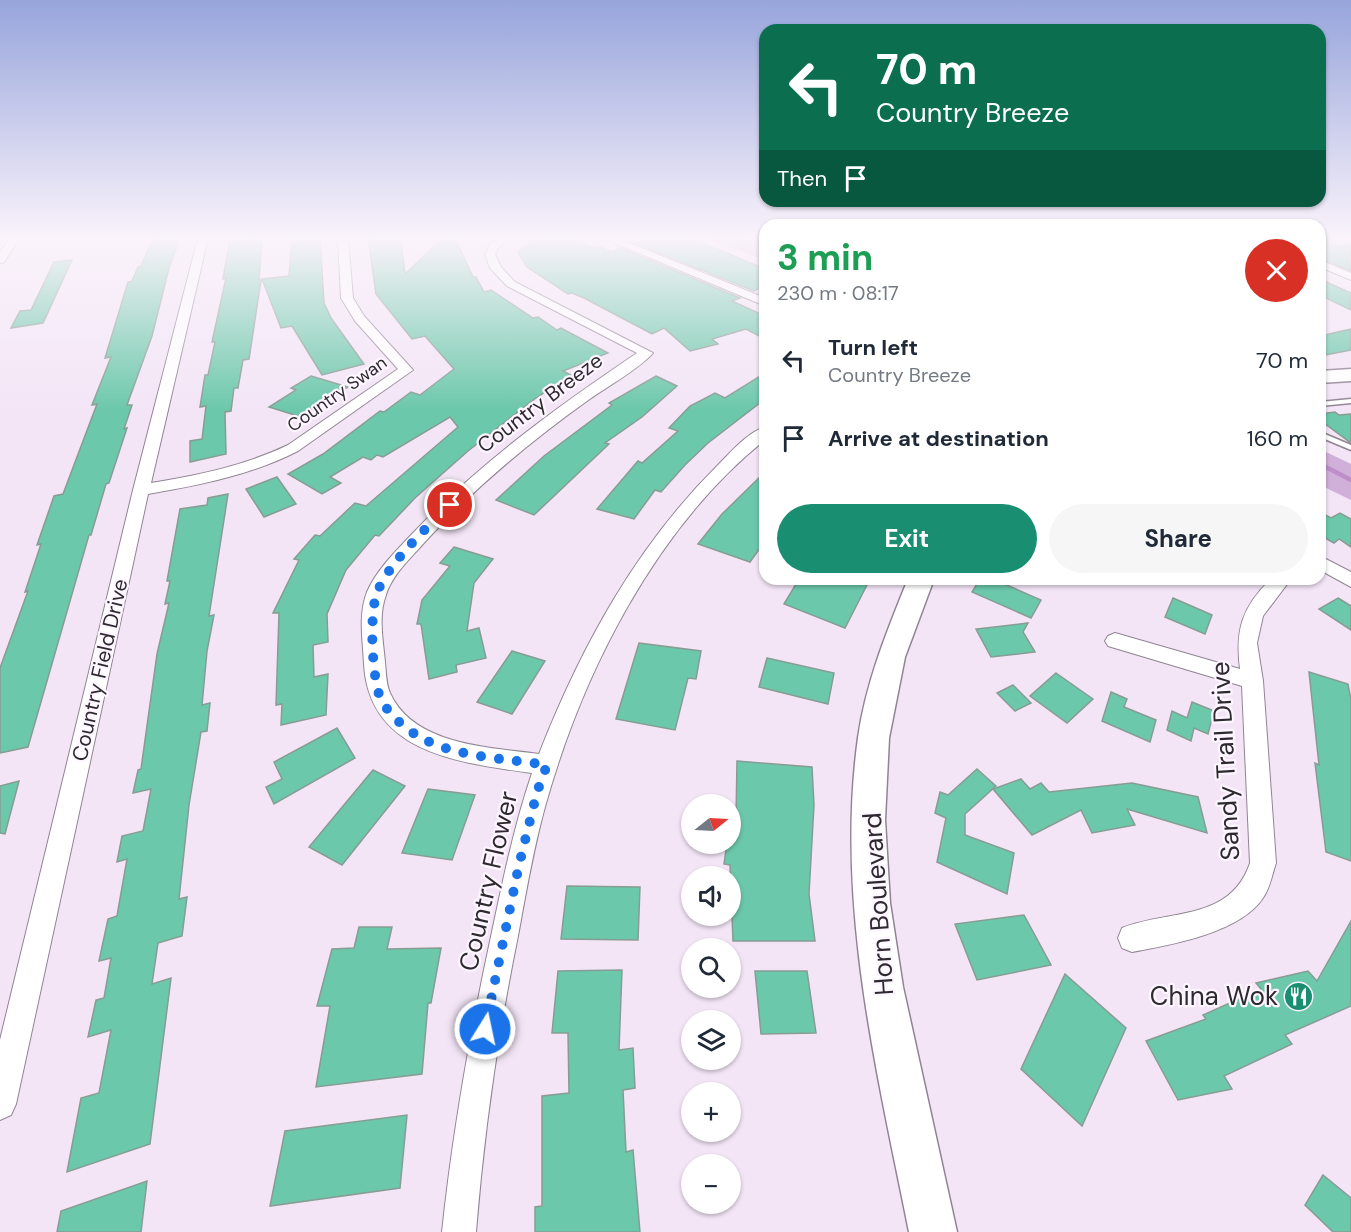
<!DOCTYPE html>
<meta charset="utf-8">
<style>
:root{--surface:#fff;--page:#f6f6f7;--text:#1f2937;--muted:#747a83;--accent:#198e71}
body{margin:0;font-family:"DM Sans",sans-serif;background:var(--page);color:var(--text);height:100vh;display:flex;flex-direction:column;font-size:22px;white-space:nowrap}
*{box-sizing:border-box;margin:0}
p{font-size:20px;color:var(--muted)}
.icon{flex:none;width:33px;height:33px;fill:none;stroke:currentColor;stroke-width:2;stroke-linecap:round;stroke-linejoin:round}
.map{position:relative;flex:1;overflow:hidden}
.drawer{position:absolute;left:759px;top:219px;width:567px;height:366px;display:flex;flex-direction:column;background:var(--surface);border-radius:18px;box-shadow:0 2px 4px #0004}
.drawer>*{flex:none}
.hud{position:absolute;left:759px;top:24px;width:567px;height:183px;border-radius:18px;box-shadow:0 2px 4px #0004;background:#0b6e4f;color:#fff;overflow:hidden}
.needle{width:39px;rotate:72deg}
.controls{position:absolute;left:681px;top:794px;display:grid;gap:12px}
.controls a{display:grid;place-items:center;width:60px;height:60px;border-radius:50%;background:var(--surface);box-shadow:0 2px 4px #0004;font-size:30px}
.pin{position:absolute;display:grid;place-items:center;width:51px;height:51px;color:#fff;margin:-26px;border:3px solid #fff;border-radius:50%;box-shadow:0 2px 6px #0007}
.me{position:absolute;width:66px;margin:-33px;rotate:10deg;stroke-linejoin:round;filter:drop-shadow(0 0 4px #0008)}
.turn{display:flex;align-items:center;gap:21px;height:126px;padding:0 18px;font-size:27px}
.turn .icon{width:78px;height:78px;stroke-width:2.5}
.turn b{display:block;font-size:42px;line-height:51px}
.then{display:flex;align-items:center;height:57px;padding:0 18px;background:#0003;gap:12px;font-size:22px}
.round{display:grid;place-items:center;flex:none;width:63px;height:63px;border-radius:32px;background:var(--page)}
.summary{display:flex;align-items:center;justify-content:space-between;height:102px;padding:0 18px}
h1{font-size:36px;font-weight:700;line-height:45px;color:#1e9e55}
.action{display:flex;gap:12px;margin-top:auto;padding:12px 18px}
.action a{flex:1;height:69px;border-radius:36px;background:var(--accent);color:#fff;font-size:24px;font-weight:700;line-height:69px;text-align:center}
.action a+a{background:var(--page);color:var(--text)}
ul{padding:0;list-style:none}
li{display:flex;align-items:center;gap:18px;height:78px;padding:0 18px}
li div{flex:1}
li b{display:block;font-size:22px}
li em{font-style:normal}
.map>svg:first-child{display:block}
.green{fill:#d0afd8}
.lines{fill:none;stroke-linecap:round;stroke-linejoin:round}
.stream-far1{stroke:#be8ec9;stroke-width:4}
.stream{stroke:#be8ec9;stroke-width:4.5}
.building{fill:#6cc8aa;stroke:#879c94;stroke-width:1.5}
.lane-casing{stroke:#908493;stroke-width:3}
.street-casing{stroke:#908493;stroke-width:2}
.secondary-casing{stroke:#908493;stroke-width:3}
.lane{fill:#fff;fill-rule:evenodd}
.street{fill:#fff;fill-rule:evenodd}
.secondary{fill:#fff;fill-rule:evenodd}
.route{stroke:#1a73e8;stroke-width:10;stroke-dasharray:0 18}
.labels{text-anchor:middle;stroke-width:4.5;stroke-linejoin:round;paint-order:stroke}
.far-street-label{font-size:18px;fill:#2e292f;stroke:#fdf5ff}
.street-label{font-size:21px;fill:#2e292f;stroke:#fdf5ff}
.near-street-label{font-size:26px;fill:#2e292f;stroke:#fdf5ff}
.near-poi-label{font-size:26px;fill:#2e292f;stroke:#fdf5ff;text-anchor:end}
</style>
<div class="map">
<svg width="1351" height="1232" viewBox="0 0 1351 1232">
<rect width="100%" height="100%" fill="#f3e5f6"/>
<!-- green -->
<g class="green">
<path d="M706,238L765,240V260Z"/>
<path d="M1320,449L1351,464V500L1320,485Z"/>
</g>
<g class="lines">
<!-- stream-far1 -->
<path class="stream-far1" d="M738,238L765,248"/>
<!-- stream -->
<path class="stream" d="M1320,464L1351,480"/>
</g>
<!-- building -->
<g class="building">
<path d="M153,238H180L169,268L152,336L127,405H132L124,429L127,428L109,483L106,484L91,535H89L28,747L0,753V668L28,591L25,592L41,544L37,545L54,496L63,494L97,404L92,405L111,357L105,358L128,282L132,281L138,267L141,266Z"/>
<path d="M230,238H262L259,280H261L249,359L243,360L238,388H234L231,411L225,412L226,454L190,462V441L202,439L206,406L200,407L205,375H208L215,342H212L226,278L223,279Z"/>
<path d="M292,238H320L324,303L331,318L364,364L322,375L292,326L281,328L262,279L289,276Z"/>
<path d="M368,238H397V242H401L405,274L443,238H455L473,277H476L484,292L491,290L533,318L538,317L557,330L561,328L608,353L563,371L571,375L536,398L468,451L415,498L379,536L375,535L346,570L327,614L328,642L313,645L314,677L328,674L326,715L281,725L282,704L276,705L279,613H273L299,560L294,559L315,535L320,536L355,503L366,506L458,427L450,417L383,457L377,455L371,460L363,457L330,477L341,483L322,494L288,474L323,454L380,411L384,412L411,392L420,395L454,369L425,336L412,339L376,294Z"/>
<path d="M537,238H566L580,245L584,244L593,248L598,246L611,252L621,248L740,298L732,301L765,316V339L746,329L712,339L718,344L690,351L664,328L652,334L584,298L572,293L568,294L527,267L518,252Z"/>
<path d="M647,238H688L727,253L765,269V285L754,291L634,243Z"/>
<path d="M1320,238L1341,246L1351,244V271L1320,258Z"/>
<path d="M72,260L43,323L11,328L20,311L31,310L54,262Z"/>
<path d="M1320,279L1351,293V310L1320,295Z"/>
<path d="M1351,329V350L1320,356V336Z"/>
<path d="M765,373V399L708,443L685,465L661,492L655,490L634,519L597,509L638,461L642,463L678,431L669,428L690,406L715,393L725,398Z"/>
<path d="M311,376L348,387L301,417L269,407L296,390L291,388Z"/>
<path d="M656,376L677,386L642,417L605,443L609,444L534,515L496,500L544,456L612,405L609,403Z"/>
<path d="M1335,412L1339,415L1351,414V443L1320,420V414Z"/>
<path d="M765,472V541L750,562L698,544L722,514Z"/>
<path d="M277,477L296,504L264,517L246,489Z"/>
<path d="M228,494L209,616L214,615L207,651L202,705L210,703L207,731L201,732L189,805L179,899L187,897L182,936L158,943L152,984L171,978L150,1144L67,1172L81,1098L99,1093L111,1030L88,1037L96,1000L104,998L111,958L99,961L108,919L117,916L127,859L117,862L122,836L143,831L151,789L133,793L138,770L141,769L157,654L169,603L165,604L170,581H167L180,509L207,505L208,498Z"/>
<path d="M1320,512L1331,518L1340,513L1351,519V547L1339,539L1334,543L1320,535Z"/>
<path d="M454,547L493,559L474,583L467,631L479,628L486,658L456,665L457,672L429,679L421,624H417L422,600L450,566L440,563Z"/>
<path d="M799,579H870L845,628L784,604Z"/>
<path d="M980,579H993L1041,600L1031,618L972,592Z"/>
<path d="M1173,598L1212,615L1205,634L1165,617Z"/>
<path d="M1338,598L1351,606V630L1319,609Z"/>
<path d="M1028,623L1023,632L1035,652L991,657L976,629Z"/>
<path d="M639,643L701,651L696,679L688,678L675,730L616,719Z"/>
<path d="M512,651L545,661L512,714L477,702Z"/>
<path d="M767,658L834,673L828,704L759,687Z"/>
<path d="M1309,672L1348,684L1351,700V861L1326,852L1315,763L1319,765Z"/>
<path d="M1056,673L1093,699L1067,723L1030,696Z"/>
<path d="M1013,685L1031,703L1015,711L997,693Z"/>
<path d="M1111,692L1127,699L1124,707L1156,720L1150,742L1102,721Z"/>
<path d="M1192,702L1214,711L1208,734L1194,728L1191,741L1167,730L1172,711L1187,718Z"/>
<path d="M337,728L355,758L274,804L266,787L282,779L274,762Z"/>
<path d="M737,761L812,767L814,805L809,894L815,941H733L730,865L724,864L727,843H730V817L736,818Z"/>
<path d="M977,769L996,786L965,814V835L1014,853L1007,894L937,862L946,818L935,813L940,792L948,795Z"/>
<path d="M373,770L405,786L342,865L309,847Z"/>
<path d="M1021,779L1030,789L1041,783L1049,792L1132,783L1198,797L1207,833L1127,809L1135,825L1092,833L1081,810L1032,835L993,789Z"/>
<path d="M19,781L5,834L0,833V786Z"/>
<path d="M428,789L475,795L452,860L402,853Z"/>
<path d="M567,886L640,887L638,940L561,939Z"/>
<path d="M1024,915L1051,965L977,980L955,924Z"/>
<path d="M1351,921V1006L1285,1035L1292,1044L1224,1076L1232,1089L1178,1100L1146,1041L1206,1019L1203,1015L1261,989L1256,983L1308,971L1317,981Z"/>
<path d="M359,927H392L387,949L441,948L431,1003H428L422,1074L316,1087L330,1006H317L332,949L354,948Z"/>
<path d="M622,970L619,1050L633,1048L635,1088L623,1090L626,1152L633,1150L640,1232H535V1207L542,1206V1096L569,1093L568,1033H552L558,971Z"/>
<path d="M755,971H807L816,1033L761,1034Z"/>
<path d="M1065,974L1126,1028L1082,1126L1021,1069Z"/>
<path d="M407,1115L400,1188L270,1206L285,1131Z"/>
<path d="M1323,1175L1351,1198V1232H1333L1305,1205Z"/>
<path d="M147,1181L141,1232H57L61,1211Z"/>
</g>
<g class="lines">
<defs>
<g id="lane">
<path d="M1351,399V403L1320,406V402Z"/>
<path d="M1320,432L1351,445V450L1320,437Z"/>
</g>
<g id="street">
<path d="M10,238H20L4,262L0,263V252Z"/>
<path d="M198,238H208L151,483C199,475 244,466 288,445L398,369L355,321L341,298L338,238H348L353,298L364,316L413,370L298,451C251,475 200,485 148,494L16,1104L11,1115L0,1120V1040L133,490Z"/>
<path d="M499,238H511L498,248L495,254L501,267L515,282L653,353C639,369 605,388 587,401C527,444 472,490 423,544C410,559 392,575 386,595C378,616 383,640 385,662C386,672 386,684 390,693C414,746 490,747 539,754C581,647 636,546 719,464C731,452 748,432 765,427V440C655,528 582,674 545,807C533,850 526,893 518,936C498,1034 484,1132 476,1232H442C453,1129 471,1028 493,927C504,875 515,823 532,773C461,763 369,754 364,664C363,641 358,615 367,592C377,569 397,550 414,532C481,462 557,407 637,353L507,286L490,268L485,254L490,244Z"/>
<path d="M603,238H617L765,298V306Z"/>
<path d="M1320,260L1351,273V280L1320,267Z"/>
<path d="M1320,556L1351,572V587L1320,570Z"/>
<path d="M1271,579H1291L1263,616L1257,643L1263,681L1276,863C1272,875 1270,888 1263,898C1240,933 1170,945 1132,952L1122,948L1118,938L1122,928C1169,909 1230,922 1250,863L1242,686L1108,646L1105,641L1108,636L1115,633L1240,669C1235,630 1242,607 1271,579Z"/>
</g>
<g id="secondary">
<path d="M1351,369V381L1320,383V371Z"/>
<path d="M908,579H934L905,657L889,738L885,820L890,903L903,987L957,1232H909C877,1071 835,903 858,738C866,682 887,631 908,579Z"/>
</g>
</defs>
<!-- lane casing -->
<use href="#lane" class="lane-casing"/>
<!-- street casing -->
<use href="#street" class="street-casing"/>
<!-- secondary casing -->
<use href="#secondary" class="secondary-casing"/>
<!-- lane -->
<use href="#lane" class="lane"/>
<!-- street -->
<use href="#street" class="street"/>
<!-- secondary -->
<use href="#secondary" class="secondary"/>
</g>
<!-- sky -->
<linearGradient id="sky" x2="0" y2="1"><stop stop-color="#97a5dc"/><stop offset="0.58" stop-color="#faf3fb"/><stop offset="1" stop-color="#faf3fb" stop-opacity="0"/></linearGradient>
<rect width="1351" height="410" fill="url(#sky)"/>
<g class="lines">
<!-- route -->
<path class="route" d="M450,505C428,526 387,565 377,593C369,613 372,677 380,697C387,713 403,727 418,736C452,757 508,759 547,765L537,792L519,865L485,1029"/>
</g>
<!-- icons -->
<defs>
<symbol id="restaurant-disc" viewBox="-11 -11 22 22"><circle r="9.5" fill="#198e71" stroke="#fdf5ff"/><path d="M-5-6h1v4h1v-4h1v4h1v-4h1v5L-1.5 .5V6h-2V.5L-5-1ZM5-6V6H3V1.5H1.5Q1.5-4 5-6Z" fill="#fff"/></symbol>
</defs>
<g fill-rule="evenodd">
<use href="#restaurant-disc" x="1282" y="980" width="33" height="33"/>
</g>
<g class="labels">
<!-- far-street labels -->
<g class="far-street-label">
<text transform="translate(337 394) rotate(-35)" y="6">Country Swan</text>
</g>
<!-- street labels -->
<g class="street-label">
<text transform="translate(540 403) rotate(-37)" y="7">Country Breeze</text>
<text transform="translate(100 670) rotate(-77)" y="7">Country Field Drive</text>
</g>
<!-- near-street labels -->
<g class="near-street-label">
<text transform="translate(1225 761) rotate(-93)" y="9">Sandy Trail Drive</text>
<text transform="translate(488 881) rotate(-77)" y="9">Country Flower</text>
<text transform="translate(878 904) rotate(-94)" y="9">Horn Boulevard</text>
</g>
<!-- near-poi labels -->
<g class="near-poi-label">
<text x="1278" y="1005">China Wok</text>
</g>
</g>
</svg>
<div class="controls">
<a><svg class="needle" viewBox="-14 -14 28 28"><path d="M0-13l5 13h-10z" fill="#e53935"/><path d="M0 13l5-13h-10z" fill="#747a83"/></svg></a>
<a><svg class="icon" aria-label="sound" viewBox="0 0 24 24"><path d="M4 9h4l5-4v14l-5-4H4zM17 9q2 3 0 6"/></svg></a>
<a><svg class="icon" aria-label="search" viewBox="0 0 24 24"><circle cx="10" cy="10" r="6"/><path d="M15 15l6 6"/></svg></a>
<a><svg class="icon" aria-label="layers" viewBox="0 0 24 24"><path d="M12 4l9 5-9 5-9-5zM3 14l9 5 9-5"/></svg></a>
<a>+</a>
<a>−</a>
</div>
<div class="pin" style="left:450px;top:505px;background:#d93025"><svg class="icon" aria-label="arrive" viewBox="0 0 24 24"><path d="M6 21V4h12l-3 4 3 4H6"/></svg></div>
<svg class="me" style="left:485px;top:1029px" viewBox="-20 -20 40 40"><circle r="17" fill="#1a73e8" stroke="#fff" stroke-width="3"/><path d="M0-11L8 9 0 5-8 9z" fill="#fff"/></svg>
<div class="hud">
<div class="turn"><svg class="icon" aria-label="left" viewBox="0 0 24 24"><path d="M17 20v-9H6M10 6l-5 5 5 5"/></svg><div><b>70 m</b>Country Breeze</div></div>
<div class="then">Then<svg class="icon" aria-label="arrive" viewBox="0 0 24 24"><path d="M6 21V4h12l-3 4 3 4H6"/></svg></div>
</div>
<section class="drawer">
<div class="summary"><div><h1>3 min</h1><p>230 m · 08:17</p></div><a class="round" style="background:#d93025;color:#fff"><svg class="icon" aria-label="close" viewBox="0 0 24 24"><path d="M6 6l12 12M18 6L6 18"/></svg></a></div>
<ul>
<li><svg class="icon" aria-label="left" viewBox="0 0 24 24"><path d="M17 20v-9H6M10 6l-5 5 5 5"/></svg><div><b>Turn left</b><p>Country Breeze</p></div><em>70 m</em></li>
<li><svg class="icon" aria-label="arrive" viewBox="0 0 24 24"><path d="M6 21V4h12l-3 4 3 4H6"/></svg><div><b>Arrive at destination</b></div><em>160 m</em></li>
</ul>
<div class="action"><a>Exit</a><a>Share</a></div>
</section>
</div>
